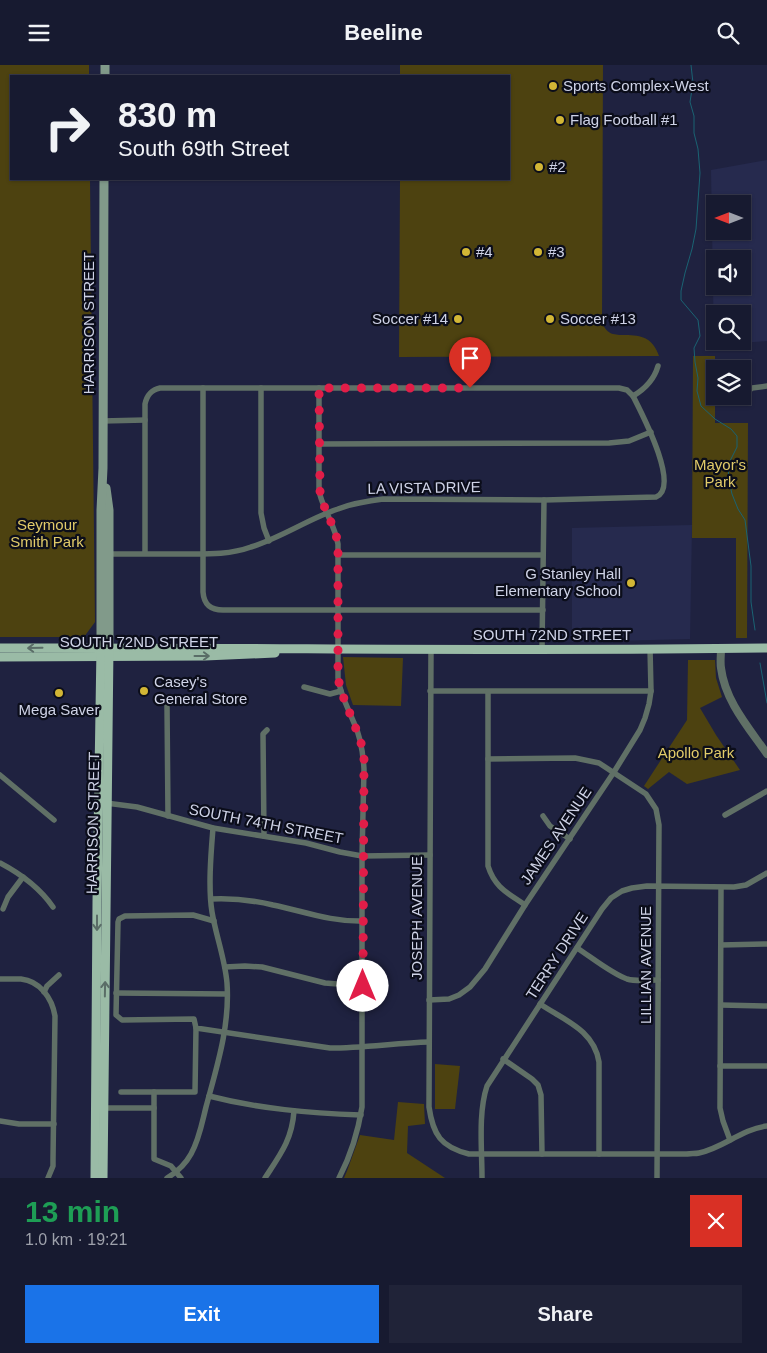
<!DOCTYPE html>
<meta charset="utf-8">
<style>
:root{--surface:#171a30;--page:#202338;--text:#f1f3f6;--muted:#9ea1ab;--line:#36384c;--accent:#1a73e8}
body{margin:0;font-family:Helvetica,sans-serif;background:var(--page);color:var(--text);height:100vh;display:flex;flex-direction:column;font-size:19px;white-space:nowrap}
*{box-sizing:border-box;margin:0}
p{font-size:16px;color:var(--muted)}
.icon{flex:none;width:28px;height:28px;fill:none;stroke:currentColor;stroke-width:2;stroke-linecap:round;stroke-linejoin:round}
.map{position:relative;height:1113px;overflow:hidden}
.drawer{display:flex;flex-direction:column;background:var(--surface);flex:1}
.drawer>*{flex:none}
.top-card{position:absolute;left:10px;top:10px;width:500px;height:105px;border-radius:0px;box-shadow:0 1px 4px #0004,0 0 0 1px var(--line);background:#171a30;color:var(--text);overflow:hidden}
.needle{width:32px;rotate:270deg}
.tools{position:absolute;left:706px;top:130px;display:grid;gap:10px}
.tools a{display:grid;place-items:center;width:45px;height:45px;border-radius:0px;background:var(--surface);box-shadow:0 1px 4px #0004,0 0 0 1px var(--line);font-size:25px}
.pin{position:absolute;display:grid;place-items:center;width:42px;height:42px;color:#fff;margin:-51px -21px;border-radius:50% 50% 50% 0;rotate:-45deg;box-shadow:0 0 5px #0007}
.pin .icon{rotate:45deg}
.me{position:absolute;width:55px;margin:-28px;rotate:0deg;stroke-linejoin:round;filter:drop-shadow(0 0 4px #0008)}
.turn{display:flex;align-items:center;gap:18px;height:105px;padding:0 25px;font-size:22px}
.turn .icon{width:65px;height:65px;stroke-width:2.5}
.turn b{display:block;font-size:35px;line-height:42px}
.round{display:grid;place-items:center;flex:none;width:52px;height:52px;border-radius:0px;background:var(--page)}
.head{display:flex;align-items:center;justify-content:space-between;height:85px;padding:0 25px}
h1{font-size:30px;font-weight:600;line-height:38px;color:#1e9e55}
.action{display:flex;gap:10px;margin-top:auto;padding:10px 25px}
.action a{flex:1;height:58px;border-radius:0px;background:var(--accent);color:#fff;font-size:20px;font-weight:600;line-height:58px;text-align:center}
.action a+a{background:var(--page);color:var(--text)}
header{display:flex;justify-content:space-between;align-items:center;height:65px;padding:0 25px;background:var(--surface);font-size:22px;font-weight:600}
.map>svg:first-child{display:block}
.built{fill:#262a4e;fill-rule:evenodd}
.green{fill:#4d4210}
.lines{fill:none;stroke-linecap:round;stroke-linejoin:round}
.stream{stroke:#1a6373;stroke-width:1}
.minor{stroke:#607066;stroke-width:5.5}
.tertiary{stroke:#607066;stroke-width:8}
.secondary{stroke:#819a8a;stroke-width:9}
.primary{stroke:#9abba6;stroke-width:9}
.oneway{stroke:#5a6d67}
.route{stroke:#e11d48;stroke-width:9;stroke-dasharray:0 16.2}
.poi-dot{fill:#d2b635;stroke:#0b0d1a;stroke-width:2}
.labels{text-anchor:middle;stroke-width:4.5;stroke-linejoin:round;paint-order:stroke}
.poi-label{font-size:15px;fill:#cfd3e7;stroke:#0b0d1a;text-anchor:start}
.street-label{font-size:15px;fill:#cfd3e7;stroke:#0b0d1a}
.park-label{font-size:15px;fill:#e2cb69;stroke:#0b0d1a}
</style>
<header><svg class="icon" aria-label="menu" viewBox="0 0 24 24"><path d="M4 6h16M4 12h16M4 18h16"/></svg>Beeline<svg class="icon" aria-label="search" viewBox="0 0 24 24"><circle cx="10" cy="10" r="6"/><path d="M15 15l6 6"/></svg></header>
<div class="map">
<svg width="767" height="1113" viewBox="0 0 767 1113">
<rect width="100%" height="100%" fill="#1f2240"/>
<!-- built -->
<g class="built">
<path d="M767,95V276L714,280L711,105ZM715,139H742V166H715ZM715,194H742V221H715ZM715,249H742V276H715Z"/>
<path d="M692,460L690,574L572,577V463Z"/>
</g>
<!-- green -->
<g class="green">
<path d="M0,0H89V11H11V114H90L95,557L84,572H0Z"/>
<path d="M400,0H603L602,259C605,263 608,268 613,269C617,270 622,270 625,270C642,270 653,273 659,291L399,292L400,114H509V11H400Z"/>
<path d="M693,291H715V358H748L747,573H736V473H692Z"/>
<path d="M343,592L403,593L401,641L353,640L346,620Z"/>
<path d="M688,595H715L716,613L722,632L700,643L716,670L740,705L687,719L669,707L648,724L644,721L687,655Z"/>
<path d="M435,999L460,1001L455,1044H435Z"/>
<path d="M398,1037L424,1039L425,1059L408,1061L407,1088L445,1113H344L347,1106L360,1070L394,1075Z"/>
</g>
<g class="lines">
<!-- stream -->
<g class="stream">
<path d="M691,0L693,18L690,37L694,51V68L698,84L700,108L696,164L692,184L685,208L681,226V235L698,255L700,271L694,283L695,297L698,313L697,326L701,341L715,354L731,364L737,371V382L730,396L728,412L732,429L738,444L745,455L751,501V537L755,565"/>
<path d="M760,598L767,638"/>
</g>
<!-- minor -->
<g class="minor">
<path d="M203,323V527C204,540 211,545 223,545H543"/>
<path d="M261,323V448L264,463L269,476"/>
<path d="M319,323V426C323,445 335,460 338,479V613C340,629 348,643 354,658C361,672 363,688 364,704L362,791V1042C358,1067 351,1090 339,1113"/>
<path d="M747,327L752,323L767,321"/>
<path d="M633,331C645,324 654,315 658,301"/>
<path d="M102,356L145,355"/>
<path d="M319,379L609,378L629,376L651,367"/>
<path d="M107,489C132,489 158,489 183,489C206,489 229,490 251,482C281,473 308,454 338,444C353,438 367,436 383,434L544,435L656,432C681,422 641,347 633,331L627,325L619,323H160C151,325 147,330 145,339V489"/>
<path d="M338,490H543"/>
<path d="M431,584L429,1042C433,1070 441,1082 469,1089H687C691,1088 695,1089 699,1088C723,1083 742,1064 767,1061"/>
<path d="M542,584L544,435"/>
<path d="M304,622L330,629L341,626"/>
<path d="M430,626H651"/>
<path d="M488,627V801C495,823 508,828 525,840"/>
<path d="M167,640L168,751"/>
<path d="M488,694L575,693L599,698L646,729L656,744L659,760L657,1113"/>
<path d="M0,710L54,755"/>
<path d="M106,738L137,742L213,763L306,778L340,787L362,791L430,790"/>
<path d="M725,750L767,726"/>
<path d="M543,751L550,761L570,774"/>
<path d="M264,771L263,669L267,665"/>
<path d="M0,798C21,809 39,822 53,842"/>
<path d="M721,823L720,1043L723,1056L730,1075"/>
<path d="M211,834C232,833 252,835 273,840C303,846 331,857 363,856"/>
<path d="M3,844L8,832L23,812"/>
<path d="M214,856L193,850L125,851L119,854L118,857L116,950L122,955L194,954L196,963L330,983C363,983 396,978 429,977"/>
<path d="M721,880L767,879"/>
<path d="M577,883C591,892 612,909 627,914C637,917 648,915 658,915"/>
<path d="M225,902L245,901L262,902L325,918L363,921"/>
<path d="M0,914C7,914 14,914 21,914C40,916 52,933 55,951L53,1094V1101L48,1113"/>
<path d="M44,927L47,921L59,910"/>
<path d="M116,928L227,929"/>
<path d="M429,935L449,934L459,930L470,922L485,904L525,840L614,707L640,665L645,653L649,639L651,626L650,583"/>
<path d="M540,939C564,955 594,965 599,997V1089"/>
<path d="M721,940L767,941"/>
<path d="M503,994L532,1014L538,1020L541,1030L542,1089"/>
<path d="M720,1001H767"/>
<path d="M121,1027H195L196,963"/>
<path d="M154,1027V1094L171,1101L181,1113"/>
<path d="M209,1031C259,1044 310,1048 361,1050"/>
<path d="M103,1043H154"/>
<path d="M0,1056L19,1059H54"/>
<path d="M167,1113C177,1107 185,1100 191,1089C199,1075 202,1058 206,1042C217,1001 230,961 227,918C225,894 216,871 212,847C208,822 211,788 213,763"/>
<path d="M265,1113C280,1090 292,1075 294,1046"/>
<path d="M482,1113C482,1084 478,1048 487,1021L602,844L611,833L622,826L632,823L647,821L734,822L746,820L767,808"/>
</g>
<!-- tertiary -->
<path class="tertiary" d="M721,584C721,590 720,597 721,603C725,636 749,663 767,689"/>
<!-- secondary -->
<g class="secondary">
<path d="M105,11V0"/>
<path d="M106,423L109,445V582"/>
<path d="M101,582V445L103,403L104,114"/>
</g>
<!-- primary -->
<g class="primary">
<path d="M0,583C256,582 511,587 767,583"/>
<path d="M0,592L205,591L275,588"/>
<path d="M95,1113L97,837L101,582"/>
<path d="M103,1113L109,582"/>
</g>
</g>
<!-- one-way arrows -->
<defs><path id="oneway-shaft" d="M-6 0H5M1.5-3L5.5 0L1.5 3" fill="none" stroke-width="1.6" stroke-linecap="round" stroke-linejoin="round" transform="scale(1.25)"/></defs>
<g class="oneway">
<use href="#oneway-shaft" transform="translate(35 583) rotate(179)"/>
<use href="#oneway-shaft" transform="translate(202 591)"/>
<use href="#oneway-shaft" transform="translate(97 858) rotate(90)"/>
<use href="#oneway-shaft" transform="translate(105 924) rotate(-89)"/>
</g>
<g class="lines">
<!-- route -->
<path class="route" d="M363,921L364,690L360,674L341,626L338,613V479C335,460 323,445 320,426L319,323H470"/>
</g>
<!-- markers -->
<g class="poi-dot">
<circle cx="553" cy="21" r="5"/>
<circle cx="560" cy="55" r="5"/>
<circle cx="539" cy="102" r="5"/>
<circle cx="466" cy="187" r="5"/>
<circle cx="538" cy="187" r="5"/>
<circle cx="458" cy="254" r="5"/>
<circle cx="550" cy="254" r="5"/>
<circle cx="631" cy="518" r="5"/>
<circle cx="144" cy="626" r="5"/>
<circle cx="59" cy="628" r="5"/>
</g>
<g class="labels">
<!-- poi labels -->
<g class="poi-label">
<text x="563" y="26">Sports Complex-West</text>
<text x="570" y="60">Flag Football #1</text>
<text x="549" y="107">#2</text>
<text x="476" y="192">#4</text>
<text x="548" y="192">#3</text>
<text x="448" y="259" text-anchor="end">Soccer #14</text>
<text x="560" y="259">Soccer #13</text>
<text x="621" y="514" text-anchor="end">G Stanley Hall<tspan x="621" dy="17">Elementary School</tspan></text>
<text x="154" y="622">Casey's<tspan x="154" dy="17">General Store</tspan></text>
<text x="59" y="650" text-anchor="middle">Mega Saver</text>
</g>
<!-- street labels -->
<g class="street-label">
<text transform="translate(89 258) rotate(-90)" y="5">HARRISON STREET</text>
<text transform="translate(424 423) rotate(-1)" y="5">LA VISTA DRIVE</text>
<text x="552" y="575">SOUTH 72ND STREET</text>
<text x="139" y="582">SOUTH 72ND STREET</text>
<text transform="translate(93 758) rotate(-89)" y="5">HARRISON STREET</text>
<text transform="translate(266 759) rotate(11)" y="5">SOUTH 74TH STREET</text>
<text transform="translate(556 771) rotate(-56)" y="5">JAMES AVENUE</text>
<text transform="translate(417 853) rotate(-90)" y="5">JOSEPH AVENUE</text>
<text transform="translate(557 891) rotate(-57)" y="5">TERRY DRIVE</text>
<text transform="translate(646 900) rotate(-90)" y="5">LILLIAN AVENUE</text>
</g>
<!-- park labels -->
<g class="park-label">
<text x="720" y="405">Mayor's<tspan x="720" dy="17">Park</tspan></text>
<text x="47" y="465">Seymour<tspan x="47" dy="17">Smith Park</tspan></text>
<text x="696" y="693">Apollo Park</text>
</g>
</g>
</svg>
<div class="tools">
<a><svg class="needle" viewBox="-14 -14 28 28"><path d="M0-13l5 13h-10z" fill="#e53935"/><path d="M0 13l5-13h-10z" fill="#9ea1ab"/></svg></a>
<a><svg class="icon" aria-label="sound" viewBox="0 0 24 24"><path d="M4 9h4l5-4v14l-5-4H4zM17 9q2 3 0 6"/></svg></a>
<a><svg class="icon" aria-label="search" viewBox="0 0 24 24"><circle cx="10" cy="10" r="6"/><path d="M15 15l6 6"/></svg></a>
<a><svg class="icon" aria-label="layers" viewBox="0 0 24 24"><path d="M12 4l9 5-9 5-9-5zM3 14l9 5 9-5"/></svg></a>
</div>
<div class="pin" style="left:470px;top:323px;background:#d93025"><svg class="icon" aria-label="arrive" viewBox="0 0 24 24"><path d="M6 21V4h12l-3 4 3 4H6"/></svg></div>
<svg class="me" style="left:363px;top:921px" viewBox="-20 -20 40 40"><circle r="19" fill="#fff"/><path d="M0-13L10 11 0 6-10 11z" fill="#e11d48"/></svg>
<div class="top-card">
<div class="turn"><svg class="icon" aria-label="right" viewBox="0 0 24 24"><path d="M7 20v-9h11M14 6l5 5-5 5"/></svg><div><b>830 m</b>South 69th Street</div></div>
</div>
</div>
<section class="drawer">
<div class="head"><div><h1>13 min</h1><p>1.0 km · 19:21</p></div><a class="round" style="background:#d93025;color:#fff"><svg class="icon" aria-label="close" viewBox="0 0 24 24"><path d="M6 6l12 12M18 6L6 18"/></svg></a></div>
<div class="action"><a>Exit</a><a>Share</a></div>
</section>
